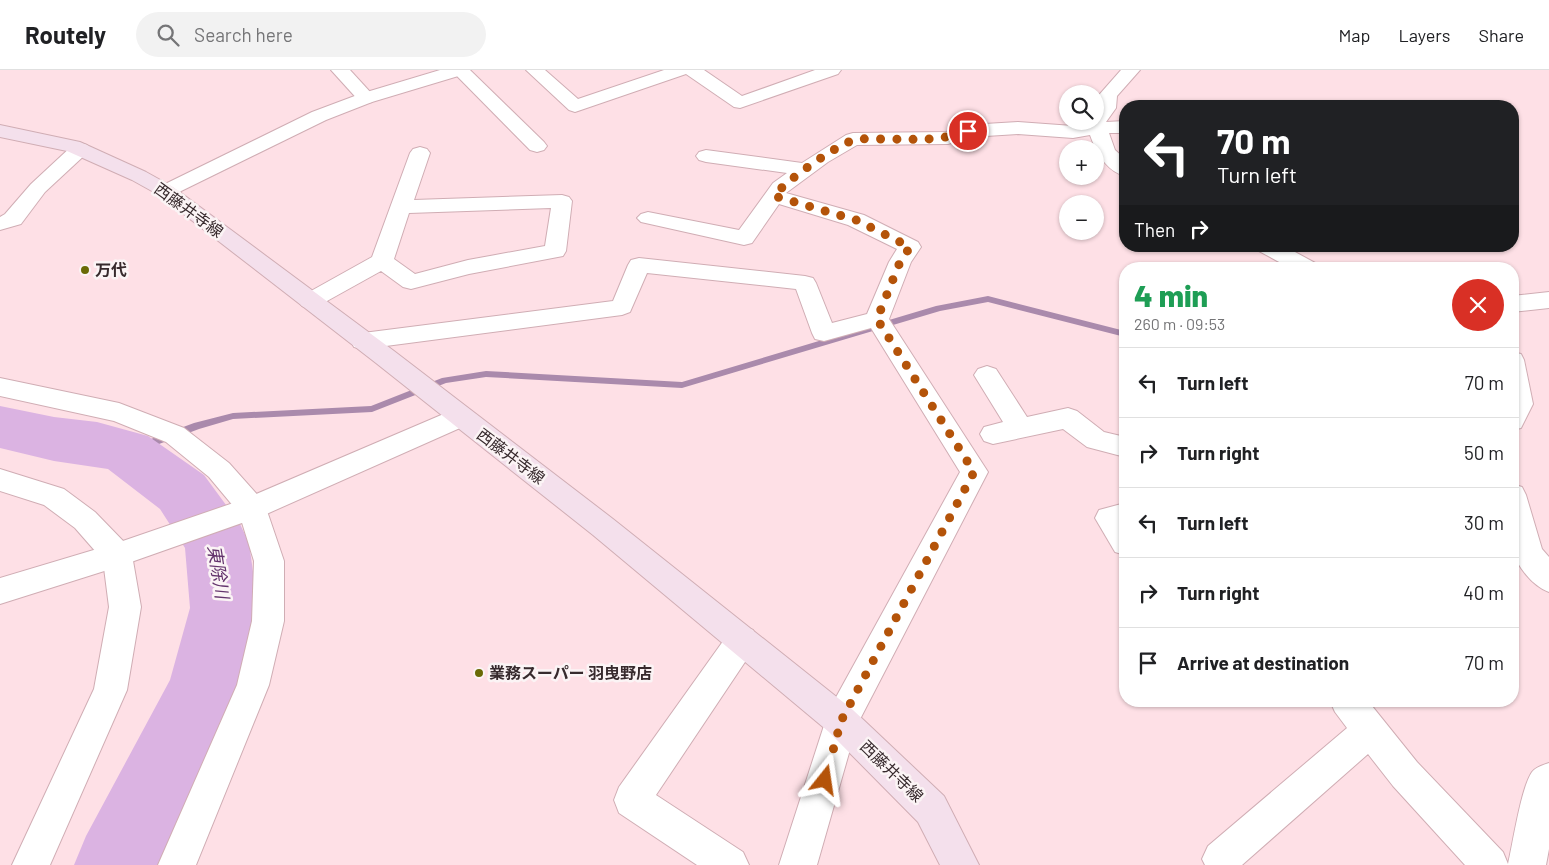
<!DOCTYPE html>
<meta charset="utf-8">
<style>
:root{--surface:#fff;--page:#f2f2f2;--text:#202124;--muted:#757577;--line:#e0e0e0}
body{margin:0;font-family:Barlow,"Noto Sans JP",sans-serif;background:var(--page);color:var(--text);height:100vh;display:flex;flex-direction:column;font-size:19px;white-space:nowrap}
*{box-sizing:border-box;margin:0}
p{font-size:16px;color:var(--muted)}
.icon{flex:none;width:28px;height:28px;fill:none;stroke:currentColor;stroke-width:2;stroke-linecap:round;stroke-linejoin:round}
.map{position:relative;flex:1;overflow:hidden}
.sheet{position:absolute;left:1119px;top:192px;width:400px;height:445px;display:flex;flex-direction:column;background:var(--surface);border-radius:20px;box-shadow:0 1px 4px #0004}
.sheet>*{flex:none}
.hud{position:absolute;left:1119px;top:30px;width:400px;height:152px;border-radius:20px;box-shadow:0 1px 4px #0004;background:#202124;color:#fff;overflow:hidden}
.buttons{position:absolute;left:1059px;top:15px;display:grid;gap:10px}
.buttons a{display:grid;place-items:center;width:45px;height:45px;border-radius:50%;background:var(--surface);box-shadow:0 1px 4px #0004;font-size:25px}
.pin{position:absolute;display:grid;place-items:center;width:42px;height:42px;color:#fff;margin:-21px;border:2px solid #fff;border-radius:50%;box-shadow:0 1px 5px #0007}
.me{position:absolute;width:55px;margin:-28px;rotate:15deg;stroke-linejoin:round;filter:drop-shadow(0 0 4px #0008)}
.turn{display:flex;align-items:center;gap:18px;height:105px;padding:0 15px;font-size:22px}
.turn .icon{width:65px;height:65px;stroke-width:2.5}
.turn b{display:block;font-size:35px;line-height:42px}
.then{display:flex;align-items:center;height:48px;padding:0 15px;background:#0003;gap:10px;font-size:19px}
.round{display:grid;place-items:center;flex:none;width:52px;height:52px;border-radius:26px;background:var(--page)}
.headline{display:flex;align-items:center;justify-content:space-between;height:85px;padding:0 15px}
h1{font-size:30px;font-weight:800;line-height:38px;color:#1e9e55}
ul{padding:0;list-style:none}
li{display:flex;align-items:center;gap:15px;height:70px;padding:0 15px;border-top:1px solid var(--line)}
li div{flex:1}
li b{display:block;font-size:19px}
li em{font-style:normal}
header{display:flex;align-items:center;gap:30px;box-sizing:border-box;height:70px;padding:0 25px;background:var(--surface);border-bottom:1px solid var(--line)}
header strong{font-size:24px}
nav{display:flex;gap:28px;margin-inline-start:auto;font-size:18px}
.search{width:350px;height:45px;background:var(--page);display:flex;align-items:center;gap:12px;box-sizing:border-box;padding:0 18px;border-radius:28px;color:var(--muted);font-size:19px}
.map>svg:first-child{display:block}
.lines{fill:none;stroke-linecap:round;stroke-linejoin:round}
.stream{fill:#aa8aac;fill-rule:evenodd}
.river{fill:#dbb3e2;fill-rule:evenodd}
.minor-casing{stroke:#d0adb4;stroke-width:2}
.tertiary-casing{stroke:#d0adb4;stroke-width:2}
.secondary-casing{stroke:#d0adb4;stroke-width:2}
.minor{fill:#fff;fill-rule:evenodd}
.tertiary{fill:#fff;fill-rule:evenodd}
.secondary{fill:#f4e0ec;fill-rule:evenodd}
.route{stroke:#b45309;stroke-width:9;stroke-dasharray:0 16.2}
.poi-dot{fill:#6a6a06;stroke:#fbf4f5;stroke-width:2}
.labels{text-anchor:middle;stroke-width:5;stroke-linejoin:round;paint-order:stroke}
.street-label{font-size:16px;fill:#372a2d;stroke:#fbf4f5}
.poi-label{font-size:16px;font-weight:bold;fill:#372a2d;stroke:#fbf4f5;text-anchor:start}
.water-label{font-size:18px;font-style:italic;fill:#64346d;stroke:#fbf4f5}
</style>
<header>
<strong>Routely</strong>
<div class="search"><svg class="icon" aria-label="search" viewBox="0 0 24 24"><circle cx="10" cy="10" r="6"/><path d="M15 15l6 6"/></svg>Search here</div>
<nav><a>Map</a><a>Layers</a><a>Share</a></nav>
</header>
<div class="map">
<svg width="1549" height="795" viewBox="0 0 1549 795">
<rect width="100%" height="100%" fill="#fee0e6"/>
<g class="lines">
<!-- stream -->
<path class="stream" d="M988,226L1125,261V267L988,232L940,241L682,318L486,307L446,313L372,342L233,349L199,359L127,386L122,382L124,379L194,353L233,343L371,336L442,308L486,301L682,312L936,236Z"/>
<!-- river -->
<path class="river" d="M0,336L54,347L97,352L148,366L204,405L240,454L249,473L258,538L240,618L158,795H74L86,766L170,610L190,538L185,478L160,439L108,399L54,391L0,378Z"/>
<defs>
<g id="minor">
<path d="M331,0H350L372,24L375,28L372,32L366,33L360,32Z"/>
<path d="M451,0H470L544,72L547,76L544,80L537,82L530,80Z"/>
<path d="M526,0H545L578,29L664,0H704L742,26L815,0H841L838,4L740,38L734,37L686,4L575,42L569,40Z"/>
<path d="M1121,0H1140L1117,26L1116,38L1106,52L1125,51V63H1109L1115,80L1125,89V106C1106,101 1096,82 1090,65L1073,68L1018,64L970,67L948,74L857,75L828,92L786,123L864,145L918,172L921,177L911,192L889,249L988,402L857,655L817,795H779L829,640L960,402L871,258L824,271L815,269L812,263L796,219L647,203L630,242L622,245L363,279L354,277L351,271L354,265L363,263L613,231L628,195L631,190L639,188L805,206L813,208L816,213L832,253L867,244L889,192L897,179L848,155L779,134L752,173L744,175L641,152L637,148L641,144L648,142L739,160L773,113L787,103L706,92L699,90L696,86L699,82L706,80L802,93L846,65L853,63L946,62L968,55L1018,52L1073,56L1086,54V51H1095L1099,25Z"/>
<path d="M80,73L87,75L90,79L87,83L45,122L21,154L0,160V147L5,144L31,114L73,75Z"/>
<path d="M420,77L427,79L430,83L414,130L562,125L569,127L572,131L566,181L563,186L469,204L411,219L403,217L381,201L318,236L310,239L302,236L298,231L302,226L372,187L410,83L413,79ZM551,138L545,176L468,190L415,204L394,189L409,143Z"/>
<path d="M1256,176H1284L1317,194L1320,199H1292L1259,181Z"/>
<path d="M1549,222V238L1512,242V226Z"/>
<path d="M1512,282L1521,284L1524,290L1533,334L1521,358L1512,360Z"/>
<path d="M987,296L996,299L1027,347L1068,338L1077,341L1104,362L1125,367V387L1087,377L1063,359L993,374L984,371L980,364L984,357L1003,352L974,305L978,299Z"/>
<path d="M0,308L119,333L184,358L229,393L262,430L266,438L284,491V551L269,615L196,795H158L237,615L252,551L254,491L239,443L209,407L166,372L114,351L0,326Z"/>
<path d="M0,399L64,419L95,442L128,476L132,485L141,537L127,620L50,795H12L94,619L109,537L103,490L75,458L44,435L0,421Z"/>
<path d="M1512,414L1522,417L1526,425L1542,479L1549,487V522C1532,516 1517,496 1512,479Z"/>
<path d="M1125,433V485L1115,482L1095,448L1099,440Z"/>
<path d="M742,556L753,560L758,570L753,580L656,725L743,782L749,795H697L619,743L614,730L619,717L731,560Z"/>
<path d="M1330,631H1368L1417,692L1503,782L1508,794C1513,773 1521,718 1532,702C1536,697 1543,695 1549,693V779L1546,795H1465L1393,716L1368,684L1242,795H1205L1202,789L1208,776L1347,658L1335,642Z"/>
</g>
<g id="tertiary">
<path d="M440,0H468L465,4L372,32L326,50L173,125L166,127L159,125L156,121L159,117L312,42L360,24Z"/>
<path d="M460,337L469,340L473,347L469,354L262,446L117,497L0,534V508L117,473L242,430Z"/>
</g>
<path id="secondary" d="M0,55L80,72L146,102L173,117L394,281L613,449L853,640L944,726L979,795H940L918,752L829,662L593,465L376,293L159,125L132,110L67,81L0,67Z"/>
</defs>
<!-- minor casing -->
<use href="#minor" class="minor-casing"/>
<!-- tertiary casing -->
<use href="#tertiary" class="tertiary-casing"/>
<!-- secondary casing -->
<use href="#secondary" class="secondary-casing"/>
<!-- minor -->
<use href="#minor" class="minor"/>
<!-- tertiary -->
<use href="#tertiary" class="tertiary"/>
<!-- secondary -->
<use href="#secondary" class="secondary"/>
</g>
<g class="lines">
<!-- route -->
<path class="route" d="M825,710L841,651L974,402L877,249L900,192L910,177L856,150L774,126C783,113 840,72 855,70C863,68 873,69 882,69C913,69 938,72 968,61"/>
</g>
<!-- markers -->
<g class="poi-dot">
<circle cx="85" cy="200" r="5"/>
<circle cx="479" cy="603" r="5"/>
</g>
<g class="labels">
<!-- street labels -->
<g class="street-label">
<text transform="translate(189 140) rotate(36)" y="6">西藤井寺線</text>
<text transform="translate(511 386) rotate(37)" y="6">西藤井寺線</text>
<text transform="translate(892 701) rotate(44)" y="6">西藤井寺線</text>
</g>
<!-- poi labels -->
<g class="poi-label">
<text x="95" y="206">万代</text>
<text x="489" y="609">業務スーパー 羽曳野店</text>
</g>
<!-- water labels -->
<g class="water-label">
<text transform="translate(218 502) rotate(81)" y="6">東除川</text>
</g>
</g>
</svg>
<div class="buttons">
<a><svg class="icon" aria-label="search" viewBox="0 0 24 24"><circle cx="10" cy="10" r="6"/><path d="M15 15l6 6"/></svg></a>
<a>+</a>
<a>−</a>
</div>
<div class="pin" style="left:968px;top:61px;background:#d93025"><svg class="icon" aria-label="arrive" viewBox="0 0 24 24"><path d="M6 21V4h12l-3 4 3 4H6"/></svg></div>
<svg class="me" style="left:825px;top:710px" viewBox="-20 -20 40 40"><path d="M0-17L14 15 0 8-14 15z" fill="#b45309" stroke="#fff" stroke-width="4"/></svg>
<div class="hud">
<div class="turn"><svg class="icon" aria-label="left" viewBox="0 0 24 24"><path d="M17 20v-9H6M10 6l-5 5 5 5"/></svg><div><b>70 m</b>Turn left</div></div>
<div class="then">Then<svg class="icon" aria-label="right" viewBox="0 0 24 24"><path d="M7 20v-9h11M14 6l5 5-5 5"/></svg></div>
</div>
<section class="sheet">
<div class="headline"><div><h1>4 min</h1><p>260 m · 09:53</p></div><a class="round" style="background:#d93025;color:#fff"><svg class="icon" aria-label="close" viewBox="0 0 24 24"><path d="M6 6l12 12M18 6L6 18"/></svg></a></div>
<ul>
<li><svg class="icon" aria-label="left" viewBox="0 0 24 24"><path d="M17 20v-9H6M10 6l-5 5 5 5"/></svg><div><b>Turn left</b></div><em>70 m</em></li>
<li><svg class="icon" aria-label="right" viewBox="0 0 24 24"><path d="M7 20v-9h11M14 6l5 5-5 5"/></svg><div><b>Turn right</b></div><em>50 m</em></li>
<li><svg class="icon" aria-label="left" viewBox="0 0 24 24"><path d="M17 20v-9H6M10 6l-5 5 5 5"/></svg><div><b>Turn left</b></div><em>30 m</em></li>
<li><svg class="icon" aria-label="right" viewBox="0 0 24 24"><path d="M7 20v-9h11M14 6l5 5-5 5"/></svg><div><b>Turn right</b></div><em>40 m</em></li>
<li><svg class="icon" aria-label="arrive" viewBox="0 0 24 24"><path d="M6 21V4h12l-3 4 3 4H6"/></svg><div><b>Arrive at destination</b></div><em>70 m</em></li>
</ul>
</section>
</div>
